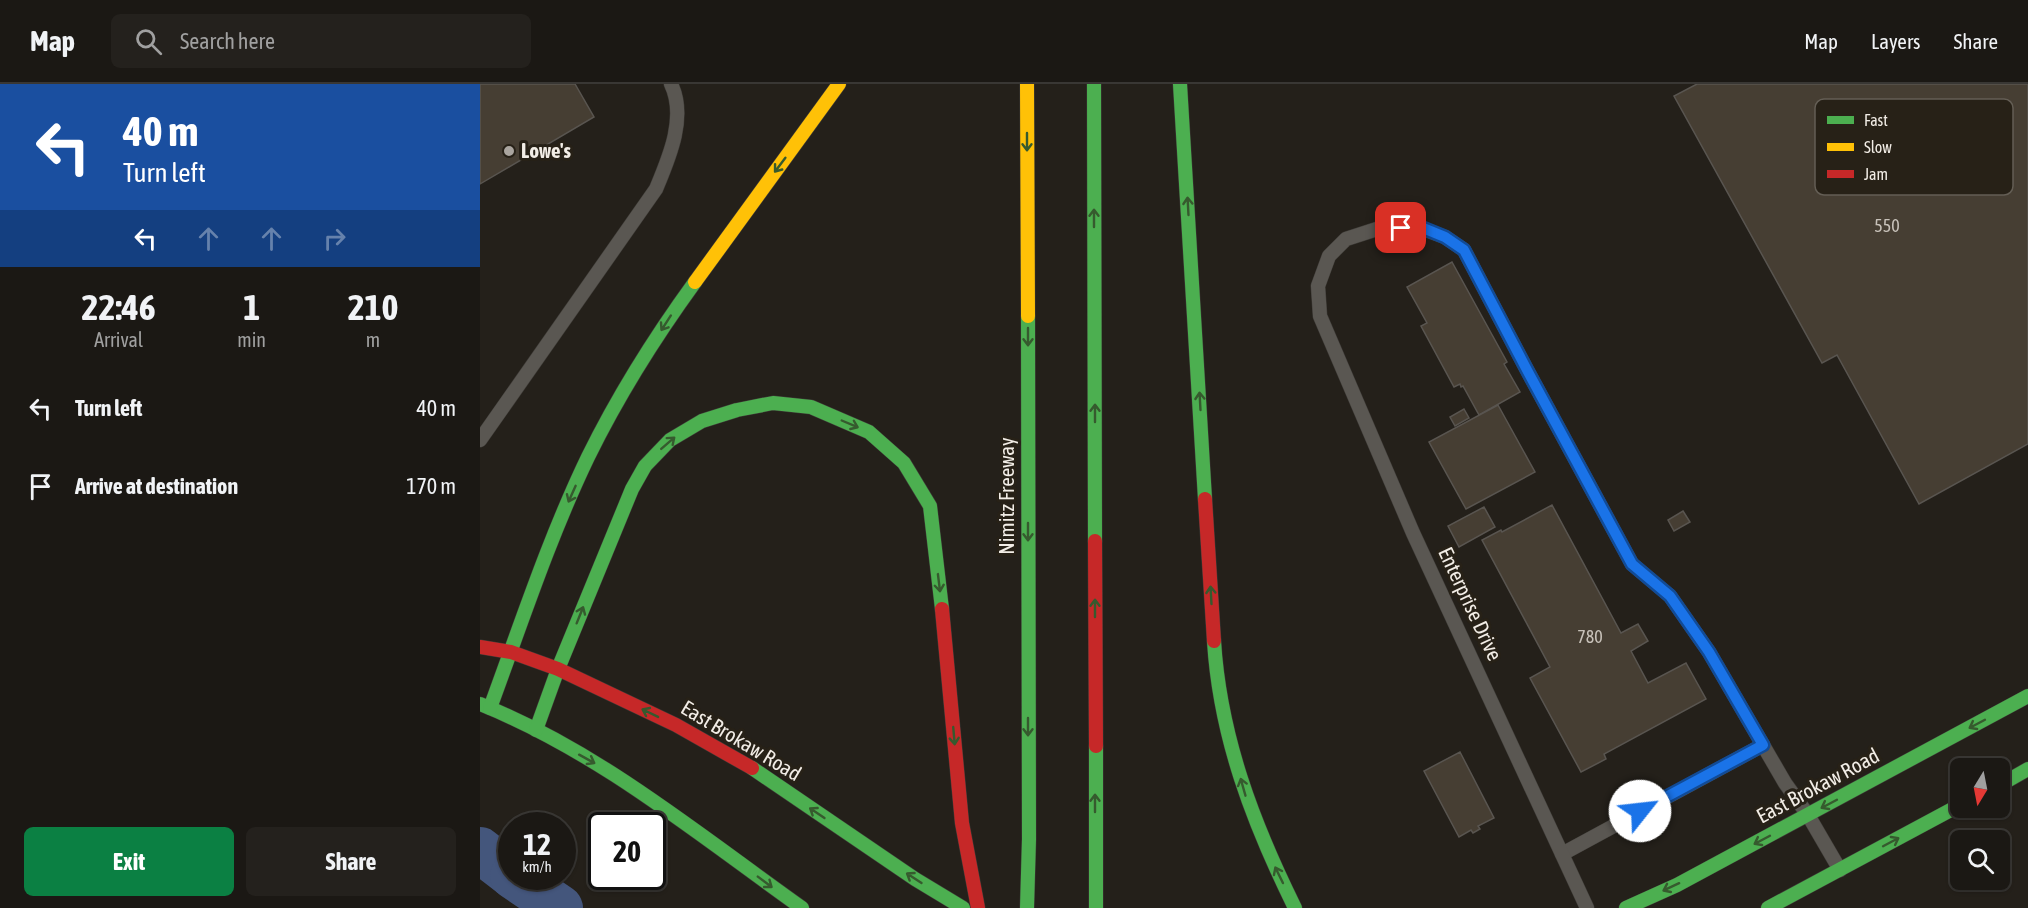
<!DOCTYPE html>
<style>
:root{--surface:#1b1814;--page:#24211d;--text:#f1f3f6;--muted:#a0a0a0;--line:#393734;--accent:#0b8043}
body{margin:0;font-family:"Asap Condensed",sans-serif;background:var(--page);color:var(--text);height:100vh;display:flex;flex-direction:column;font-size:22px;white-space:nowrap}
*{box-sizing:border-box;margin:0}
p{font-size:20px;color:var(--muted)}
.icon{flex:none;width:33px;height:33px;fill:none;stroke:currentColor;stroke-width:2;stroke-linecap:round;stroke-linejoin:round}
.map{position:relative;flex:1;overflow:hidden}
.sheet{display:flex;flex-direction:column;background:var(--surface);width:480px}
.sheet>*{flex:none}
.hud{background:#1a4fa0;color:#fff;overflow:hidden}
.needle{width:39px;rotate:190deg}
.controls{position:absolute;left:1470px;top:674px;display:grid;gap:12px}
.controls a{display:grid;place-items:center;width:60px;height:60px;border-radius:9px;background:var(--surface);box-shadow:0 2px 4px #0004,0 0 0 2px var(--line);font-size:30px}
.speed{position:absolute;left:18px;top:728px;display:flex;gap:12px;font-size:30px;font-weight:700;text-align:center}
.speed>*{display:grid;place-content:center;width:78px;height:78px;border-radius:50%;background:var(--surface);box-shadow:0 2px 4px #0004,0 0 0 2px var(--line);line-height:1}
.speed small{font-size:15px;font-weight:400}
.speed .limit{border:3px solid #111;border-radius:9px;background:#fff;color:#111}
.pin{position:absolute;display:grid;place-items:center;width:51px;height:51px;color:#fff;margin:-26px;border-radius:12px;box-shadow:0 3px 9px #0006}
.me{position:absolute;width:66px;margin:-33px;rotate:61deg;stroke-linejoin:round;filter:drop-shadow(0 0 4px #0008)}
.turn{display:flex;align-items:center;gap:21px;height:126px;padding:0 24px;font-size:27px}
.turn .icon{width:78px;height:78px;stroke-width:2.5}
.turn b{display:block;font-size:42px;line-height:51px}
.lanes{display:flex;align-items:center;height:57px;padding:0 24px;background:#0003;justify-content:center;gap:30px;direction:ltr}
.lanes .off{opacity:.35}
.eta{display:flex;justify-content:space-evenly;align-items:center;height:102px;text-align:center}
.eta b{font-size:36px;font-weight:700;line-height:42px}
.primary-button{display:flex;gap:12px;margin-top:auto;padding:12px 24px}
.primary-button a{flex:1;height:69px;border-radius:9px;background:var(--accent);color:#fff;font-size:24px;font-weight:700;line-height:69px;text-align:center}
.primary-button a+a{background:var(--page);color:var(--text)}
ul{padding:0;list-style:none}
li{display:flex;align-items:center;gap:18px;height:78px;padding:0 24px}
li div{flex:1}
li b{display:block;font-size:22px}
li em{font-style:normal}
header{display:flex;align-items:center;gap:36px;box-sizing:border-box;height:84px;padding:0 30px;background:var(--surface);border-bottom:2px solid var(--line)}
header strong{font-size:28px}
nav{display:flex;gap:33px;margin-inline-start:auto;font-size:21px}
.search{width:420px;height:54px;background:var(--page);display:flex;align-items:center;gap:15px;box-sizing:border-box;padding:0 21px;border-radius:9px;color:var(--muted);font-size:22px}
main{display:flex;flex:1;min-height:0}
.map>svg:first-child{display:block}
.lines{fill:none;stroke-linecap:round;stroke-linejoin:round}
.river{stroke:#44567c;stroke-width:46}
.building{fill:#463e33;stroke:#595550;stroke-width:1.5}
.lane-casing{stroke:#3e3b37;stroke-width:15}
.fast-casing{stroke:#3e3b37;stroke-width:15}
.slow-casing{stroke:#3e3b37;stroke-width:15}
.jam-casing{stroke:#3e3b37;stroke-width:15}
.lane{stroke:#5a5752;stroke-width:14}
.fast{stroke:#4caf50;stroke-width:14}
.slow{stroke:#ffc107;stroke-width:14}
.jam{stroke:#c62828;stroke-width:14}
.oneway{stroke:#365a2e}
.route-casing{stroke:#114b97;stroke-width:15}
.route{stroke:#1a73e8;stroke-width:10}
.poi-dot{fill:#aaa59f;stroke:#272117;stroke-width:2}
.labels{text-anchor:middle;stroke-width:6;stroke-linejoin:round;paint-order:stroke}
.number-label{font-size:18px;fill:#c7c1b9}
.poi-label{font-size:21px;font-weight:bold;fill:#f2ede6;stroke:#272117;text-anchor:start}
.street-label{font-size:21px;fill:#f2ede6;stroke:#272117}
.key{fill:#272117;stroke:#645e55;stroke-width:1.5}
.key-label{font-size:16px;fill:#f2ede6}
</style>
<header>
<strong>Map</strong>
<div class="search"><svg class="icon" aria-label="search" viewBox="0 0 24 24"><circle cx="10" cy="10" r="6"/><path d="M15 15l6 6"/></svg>Search here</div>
<nav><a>Map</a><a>Layers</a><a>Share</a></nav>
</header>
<main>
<section class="sheet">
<div class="hud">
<div class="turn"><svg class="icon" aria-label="left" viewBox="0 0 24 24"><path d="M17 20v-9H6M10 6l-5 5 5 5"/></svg><div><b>40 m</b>Turn left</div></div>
<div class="lanes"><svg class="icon" aria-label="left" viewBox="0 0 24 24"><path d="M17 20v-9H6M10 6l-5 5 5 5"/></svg><svg class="icon off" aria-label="ahead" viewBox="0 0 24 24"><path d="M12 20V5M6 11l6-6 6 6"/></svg><svg class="icon off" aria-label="ahead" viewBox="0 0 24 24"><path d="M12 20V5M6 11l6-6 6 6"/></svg><svg class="icon off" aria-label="right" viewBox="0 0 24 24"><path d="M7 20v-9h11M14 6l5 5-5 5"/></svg></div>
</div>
<div class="eta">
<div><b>22:46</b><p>Arrival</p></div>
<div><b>1</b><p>min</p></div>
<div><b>210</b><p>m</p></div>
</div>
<ul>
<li><svg class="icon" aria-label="left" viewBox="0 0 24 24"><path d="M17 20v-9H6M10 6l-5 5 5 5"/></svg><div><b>Turn left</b></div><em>40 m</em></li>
<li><svg class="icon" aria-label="arrive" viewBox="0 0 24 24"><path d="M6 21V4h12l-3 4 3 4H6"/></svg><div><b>Arrive at destination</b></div><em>170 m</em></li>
</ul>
<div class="primary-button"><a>Exit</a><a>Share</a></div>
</section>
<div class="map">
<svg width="1548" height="824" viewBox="0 0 1548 824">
<rect width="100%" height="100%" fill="#24201a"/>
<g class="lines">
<!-- river -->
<g class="river">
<path d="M0,766L32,791"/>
<path d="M33,792L80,824"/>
</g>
</g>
<!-- building -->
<g class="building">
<path d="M0,0H95L114,33L0,100Z"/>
<path d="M1217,0H1548V360L1439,420L1357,271L1342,279L1194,12Z"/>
<path d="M972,178L1027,278L1024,280L1040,308L999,331L983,302L981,303L980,300L974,303L941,242L947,239L927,203Z"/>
<path d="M1018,321L1055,388L986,425L949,358Z"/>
<path d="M984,325L989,334L975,342L970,333Z"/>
<path d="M1072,421L1141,549L1158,540L1168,557L1151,567L1168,599L1206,579L1226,615L1124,670L1126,675L1101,688L1050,594L1070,583L1002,456L1021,446L1022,448Z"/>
<path d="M1004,423L1015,443L979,463L968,442Z"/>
<path d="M1203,427L1210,438L1194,447L1188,436Z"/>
<path d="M980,668L1014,734L998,742L1000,745L993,749L991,746L979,753L944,687Z"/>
</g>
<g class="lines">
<defs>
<g id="lane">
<path d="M0,356L176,105C189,74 207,33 191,0"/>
<path d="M1082,770L1283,661"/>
<path d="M1107,824L933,449L840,232L838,202L849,172L866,155L900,144L943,145L965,153L984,166L1047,286L1152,480L1190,512L1229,568L1305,699L1328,731L1360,786"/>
</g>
<g id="fast">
<path d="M614,0L615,457"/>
<path d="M700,0L725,415"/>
<path d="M734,557C740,653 773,739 815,824"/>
<path d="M0,620C118,667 219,751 322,824"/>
<path d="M10,624C41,540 69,454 108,373C138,312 175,253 215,198"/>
<path d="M56,646L78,585L152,405L165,382L190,356L222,337L257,326L293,319L331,323L389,348L424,379L450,422L462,525"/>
<path d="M616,662V824"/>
<path d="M272,684L435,795L483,824"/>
<path d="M1520,701L1548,685"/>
<path d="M547,824L549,755L548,232"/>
<path d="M1146,824L1197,801L1548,612"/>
<path d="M1288,824L1480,721"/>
</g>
<g id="slow">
<path d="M547,0L548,232"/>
<path d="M215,198L359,0"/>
</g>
<g id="jam">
<path d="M725,415L734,557"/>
<path d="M615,457L616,662"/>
<path d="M462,525L482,739L498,824"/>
<path d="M0,563L31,568L78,585L196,641L272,684"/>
</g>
</defs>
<!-- lane casing -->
<use href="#lane" class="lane-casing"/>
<!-- fast casing -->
<use href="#fast" class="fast-casing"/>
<!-- slow casing -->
<use href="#slow" class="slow-casing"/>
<!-- jam casing -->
<use href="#jam" class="jam-casing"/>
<!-- lane -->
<use href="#lane" class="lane"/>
<!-- fast -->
<use href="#fast" class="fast"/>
<!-- slow -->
<use href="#slow" class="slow"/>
<!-- jam -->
<use href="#jam" class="jam"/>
</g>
<!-- one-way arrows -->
<defs><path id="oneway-shaft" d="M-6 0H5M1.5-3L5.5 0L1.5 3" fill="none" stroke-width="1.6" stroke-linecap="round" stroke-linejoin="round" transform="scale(1.5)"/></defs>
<g class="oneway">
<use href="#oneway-shaft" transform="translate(547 58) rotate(90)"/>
<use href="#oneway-shaft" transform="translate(300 81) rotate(127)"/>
<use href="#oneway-shaft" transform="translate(708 122) rotate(-93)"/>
<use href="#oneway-shaft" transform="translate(614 134) rotate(-90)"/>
<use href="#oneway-shaft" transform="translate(186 239) rotate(123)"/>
<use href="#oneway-shaft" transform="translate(548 253) rotate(90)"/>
<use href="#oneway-shaft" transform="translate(720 317) rotate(-93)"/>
<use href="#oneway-shaft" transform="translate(615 329) rotate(-90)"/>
<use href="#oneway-shaft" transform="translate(370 340) rotate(23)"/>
<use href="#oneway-shaft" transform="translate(188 359) rotate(-41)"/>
<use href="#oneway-shaft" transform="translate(92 410) rotate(114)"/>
<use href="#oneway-shaft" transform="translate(548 448) rotate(90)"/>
<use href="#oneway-shaft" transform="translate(459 499) rotate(83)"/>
<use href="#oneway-shaft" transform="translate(731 511) rotate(-93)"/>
<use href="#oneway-shaft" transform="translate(615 524) rotate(-90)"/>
<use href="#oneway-shaft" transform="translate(100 531) rotate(-68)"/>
<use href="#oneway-shaft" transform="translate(170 629) rotate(-154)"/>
<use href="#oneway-shaft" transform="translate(1497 640) rotate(152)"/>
<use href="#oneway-shaft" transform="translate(548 643) rotate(90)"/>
<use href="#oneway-shaft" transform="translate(474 652) rotate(85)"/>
<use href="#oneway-shaft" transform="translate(107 675) rotate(29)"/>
<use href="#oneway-shaft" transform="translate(763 703) rotate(-106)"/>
<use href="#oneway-shaft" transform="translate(615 719) rotate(-90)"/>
<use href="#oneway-shaft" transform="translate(1349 720) rotate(152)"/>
<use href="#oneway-shaft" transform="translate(337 729) rotate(-146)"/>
<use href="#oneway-shaft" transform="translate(1282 756) rotate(152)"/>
<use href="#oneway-shaft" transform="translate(1411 758) rotate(-28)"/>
<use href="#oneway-shaft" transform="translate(799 791) rotate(-116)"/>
<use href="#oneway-shaft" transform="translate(434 794) rotate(-147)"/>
<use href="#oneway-shaft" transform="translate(285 798) rotate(37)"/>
<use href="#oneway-shaft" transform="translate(1191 803) rotate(155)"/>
</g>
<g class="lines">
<defs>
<path id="route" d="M921,144H943L965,153L984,166L1047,286L1152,480L1190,512L1229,568L1283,661L1160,727"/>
</defs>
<!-- route casing -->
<use href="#route" class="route-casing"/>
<!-- route -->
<use href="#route" class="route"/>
</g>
<!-- markers -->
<circle class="poi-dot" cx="29" cy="67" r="6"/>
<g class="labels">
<!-- number labels -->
<g class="number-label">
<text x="1407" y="148">550</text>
<text x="1110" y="559">780</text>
</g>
<!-- poi labels -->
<g class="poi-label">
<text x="41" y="74">Lowe's</text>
</g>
<!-- street labels -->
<g class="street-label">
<text transform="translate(527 412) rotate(-90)" y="7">Nimitz Freeway</text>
<text transform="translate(990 520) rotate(65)" y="7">Enterprise Drive</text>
<text transform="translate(261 657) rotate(31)" y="7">East Brokaw Road</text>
<text transform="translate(1338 702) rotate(-28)" y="7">East Brokaw Road</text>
</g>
</g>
<!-- legend -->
<rect x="1335" y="15" width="198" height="96" rx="9" class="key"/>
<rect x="1347" y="32" width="27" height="8" fill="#4caf50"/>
<rect x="1347" y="59" width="27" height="8" fill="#ffc107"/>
<rect x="1347" y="86" width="27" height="8" fill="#c62828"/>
<g class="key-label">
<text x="1384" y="42">Fast</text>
<text x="1384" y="69">Slow</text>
<text x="1384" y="96">Jam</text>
</g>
</svg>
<div class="controls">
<a><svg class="needle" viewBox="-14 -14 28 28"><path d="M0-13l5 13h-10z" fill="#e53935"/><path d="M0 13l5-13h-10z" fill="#a0a0a0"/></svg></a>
<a><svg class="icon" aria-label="search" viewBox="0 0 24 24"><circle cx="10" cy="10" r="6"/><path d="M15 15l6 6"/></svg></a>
</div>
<div class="speed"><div>12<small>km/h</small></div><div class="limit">20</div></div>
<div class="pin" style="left:921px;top:144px;background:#d93025"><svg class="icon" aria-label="arrive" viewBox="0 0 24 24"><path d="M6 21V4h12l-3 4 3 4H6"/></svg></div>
<svg class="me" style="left:1160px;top:727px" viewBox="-20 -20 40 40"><circle r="19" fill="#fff"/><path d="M0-13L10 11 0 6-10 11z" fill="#1a73e8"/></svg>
</div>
</main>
